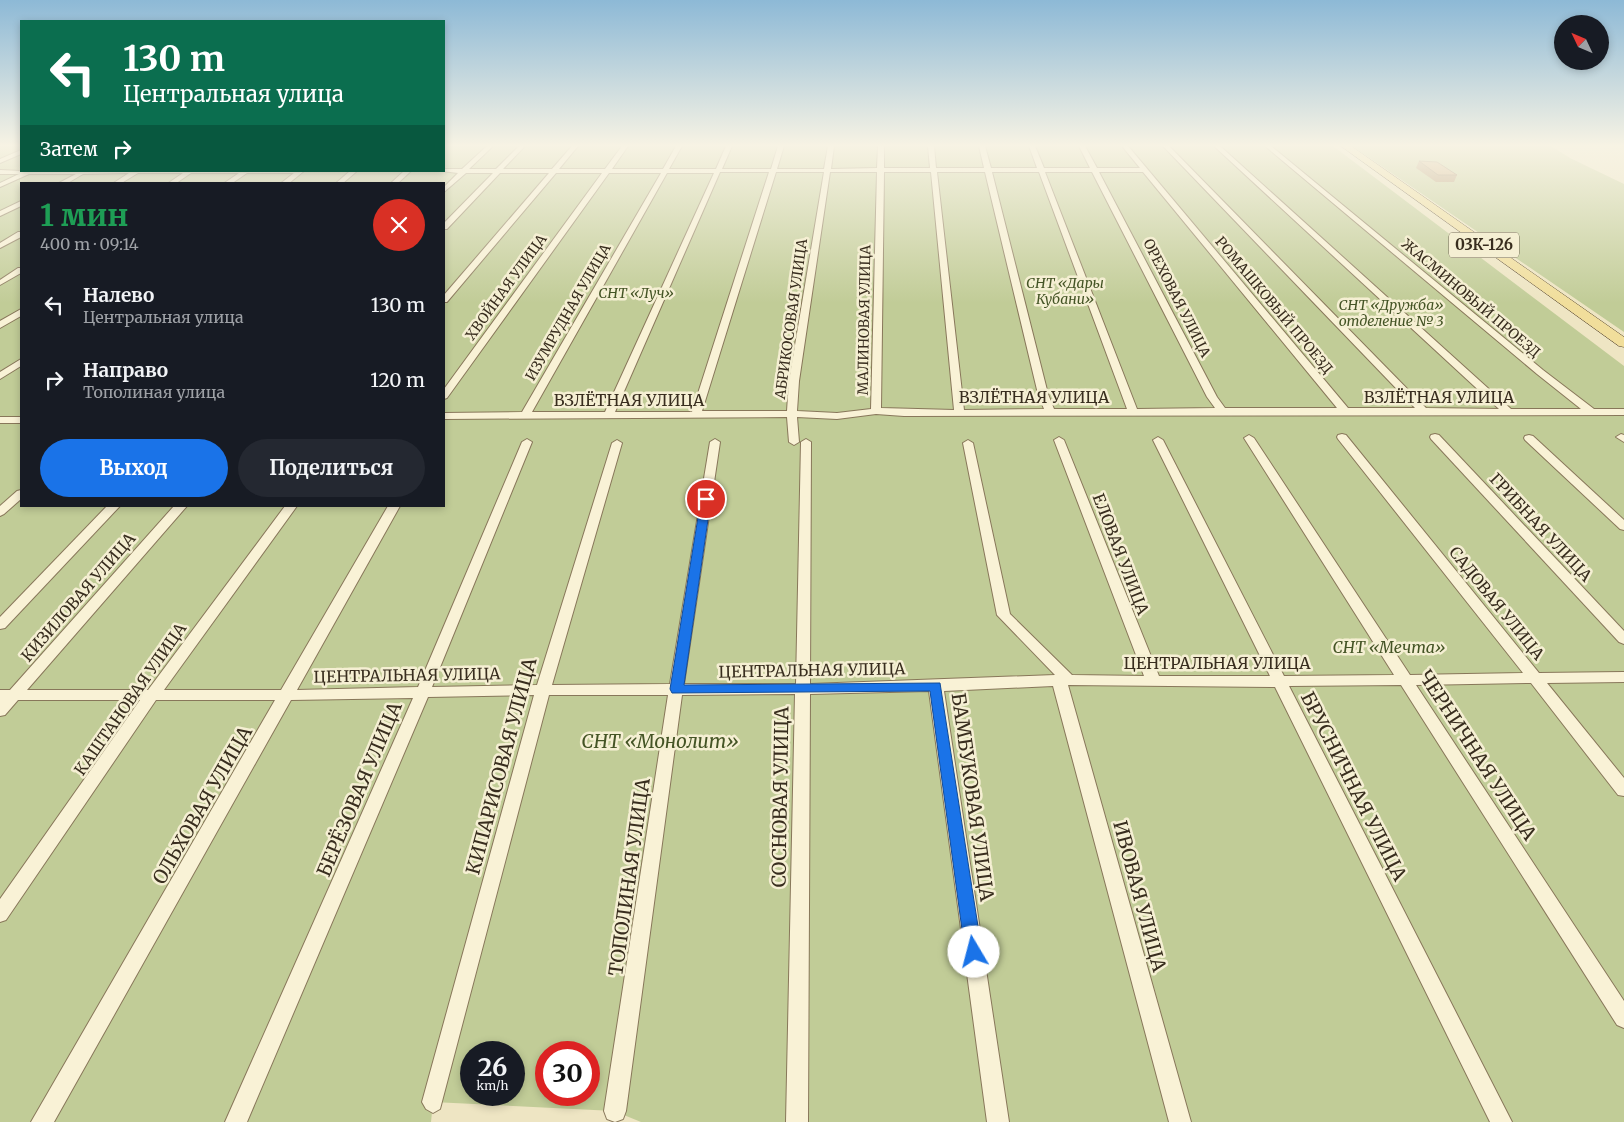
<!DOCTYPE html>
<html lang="ru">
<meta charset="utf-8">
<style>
:root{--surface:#171b24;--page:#242831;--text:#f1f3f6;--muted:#9ea1a6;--accent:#1a73e8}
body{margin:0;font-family:Merriweather,serif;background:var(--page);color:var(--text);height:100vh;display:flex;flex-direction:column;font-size:19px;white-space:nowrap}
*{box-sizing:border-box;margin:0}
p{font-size:16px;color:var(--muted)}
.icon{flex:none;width:28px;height:28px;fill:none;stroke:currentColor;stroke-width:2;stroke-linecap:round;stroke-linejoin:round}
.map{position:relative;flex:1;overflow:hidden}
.drawer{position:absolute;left:20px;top:182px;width:425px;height:325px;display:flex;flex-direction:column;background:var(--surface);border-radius:0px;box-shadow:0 2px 8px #0003}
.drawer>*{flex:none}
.hud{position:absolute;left:20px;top:20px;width:425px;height:152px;border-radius:0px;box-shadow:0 2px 8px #0003;background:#0b6e4f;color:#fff;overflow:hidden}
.needle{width:32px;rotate:314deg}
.tools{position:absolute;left:1554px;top:15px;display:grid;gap:10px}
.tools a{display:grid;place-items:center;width:55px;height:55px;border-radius:50%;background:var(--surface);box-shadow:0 2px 8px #0003;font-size:25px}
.speed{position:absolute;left:460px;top:1041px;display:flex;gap:10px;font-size:25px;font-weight:700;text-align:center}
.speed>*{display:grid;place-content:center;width:65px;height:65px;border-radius:50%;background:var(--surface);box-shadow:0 2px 8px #0003;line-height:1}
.speed small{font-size:12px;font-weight:400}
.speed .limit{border:8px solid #d22;background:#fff;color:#111}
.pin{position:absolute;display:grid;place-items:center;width:42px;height:42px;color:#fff;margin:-21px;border:2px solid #fff;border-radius:50%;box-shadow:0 1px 5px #0007}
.me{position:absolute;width:55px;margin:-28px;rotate:352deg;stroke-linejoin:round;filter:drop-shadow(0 0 4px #0008)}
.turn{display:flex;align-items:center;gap:18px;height:105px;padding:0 20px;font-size:22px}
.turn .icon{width:65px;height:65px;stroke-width:2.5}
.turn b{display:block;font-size:35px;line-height:42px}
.then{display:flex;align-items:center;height:48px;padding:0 20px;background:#0003;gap:10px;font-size:19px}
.round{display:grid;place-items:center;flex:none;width:52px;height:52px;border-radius:26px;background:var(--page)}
.headline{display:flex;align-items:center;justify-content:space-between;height:85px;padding:0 20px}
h1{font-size:30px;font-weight:700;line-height:38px;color:#1e9e55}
.action{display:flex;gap:10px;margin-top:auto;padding:10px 20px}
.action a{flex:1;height:58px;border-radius:30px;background:var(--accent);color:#fff;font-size:20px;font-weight:700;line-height:58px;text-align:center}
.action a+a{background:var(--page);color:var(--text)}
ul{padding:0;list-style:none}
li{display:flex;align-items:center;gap:15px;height:75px;padding:0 20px}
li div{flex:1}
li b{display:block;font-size:19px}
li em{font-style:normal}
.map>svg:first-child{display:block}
.green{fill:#c1cc97;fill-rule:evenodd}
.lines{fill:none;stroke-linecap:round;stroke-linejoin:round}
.street-casing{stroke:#88775a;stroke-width:2}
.primary-casing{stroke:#56452e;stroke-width:1}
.street{fill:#f9f2d6;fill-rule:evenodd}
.primary{fill:#f1de9b;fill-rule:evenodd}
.wall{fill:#af8d68}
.building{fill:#cca479;stroke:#8f7355}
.route{fill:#1a73e8;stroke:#114b97}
.labels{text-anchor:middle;stroke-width:5;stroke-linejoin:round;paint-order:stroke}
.far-park-label{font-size:14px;font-style:italic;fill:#445425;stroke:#f5efd3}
.far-street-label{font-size:14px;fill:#382d1e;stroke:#f5efd3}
.shield{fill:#f5efd3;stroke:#716754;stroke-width:1}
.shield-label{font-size:15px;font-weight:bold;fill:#382d1e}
.street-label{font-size:16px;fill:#382d1e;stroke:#f5efd3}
.park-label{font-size:16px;font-style:italic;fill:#445425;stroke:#f5efd3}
.near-park-label{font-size:19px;font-style:italic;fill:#445425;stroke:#f5efd3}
.near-street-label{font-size:19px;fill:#382d1e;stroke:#f5efd3}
</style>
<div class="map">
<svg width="1624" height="1122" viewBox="0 0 1624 1122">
<rect width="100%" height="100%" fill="#eee5c3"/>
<!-- green -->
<g class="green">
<path d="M0,146H21V171H444V146H1333L1624,366V1122H641L614,1111L433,1102L431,1122H0ZM21,184H444V506H21ZM471,1052H514V1095H471ZM546,1052H589V1095H546Z"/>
<path d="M1352,146H1551L1570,158L1624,184V332Z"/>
</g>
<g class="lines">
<defs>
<g id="street">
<path d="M487,146H493L469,169H496L519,146H525L503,169H552L572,146H578L559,169H605L622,146H628L612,169H663L676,146H682L669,169H716L726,146H732L722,169H771L778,146H784L777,169H824L828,146H834L831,169L877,168L878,146H884V168H930L928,146H934L936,168H984L979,146H985L991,168H1037L1029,146H1035L1044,168H1090L1079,146H1085L1097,168H1140L1122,146H1128L1348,408H1415L1163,146H1169L1426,408L1499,409L1214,146H1220L1511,409H1581L1537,374L1265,146H1271L1543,370L1594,409H1624V415L904,416L876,414L837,419L797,417L799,442L794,445L789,442L787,417L444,419V413L522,412L661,173H609L447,398L444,399V389L602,173H556L447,302H444V295L549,173H500L447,229H444V223L493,173H466L444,192V187L458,173L441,171H444V169H462ZM720,172H769L692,412H615ZM776,172H824L789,381L787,411H702ZM830,172H877L871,409L837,413L797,411L799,381ZM884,172H931L954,410L881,408ZM937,172H985L1038,394L1044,409L964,410ZM992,172H1039L1127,409H1054L1048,394ZM1045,172H1092L1207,397L1215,408L1137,409ZM1099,172H1143L1337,408H1225L1217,397ZM667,173H714L605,412H532Z"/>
<path d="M21,150V154L0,163V159Z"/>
<path d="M0,170L21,171H304L288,184H280L294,173H247L231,184H223L239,173H191L175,184H167L183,173H138L120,184H112L129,173L83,174L66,184H57L76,174H29L0,187V183L19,174H0Z"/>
<path d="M350,171H357L342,184H335Z"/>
<path d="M404,171H411L397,184H390Z"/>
<path d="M21,201V206L0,216V211Z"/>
<path d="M18,232H21V237L0,248V243Z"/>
<path d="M18,268H21V273L0,285V280Z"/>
<path d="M21,309V316L0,328V321Z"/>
<path d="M21,359V366L0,379V372Z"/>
<rect x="0" y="417" width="21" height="6"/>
<path d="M1342,434L1346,435L1539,673L1624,672V682L1547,683L1624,778V796L1618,795L1531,683L1416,685L1624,1001V1028L1617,1025L1401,685L1289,686L1512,1122H1490L1275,687L1068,685L1191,1122H1169L1053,686L944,691L1009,1122H987L929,691L810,694L808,1122H786L795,694L682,695L626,1111L623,1119L615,1122L607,1119L604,1111L668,695H549L440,1109L433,1113L426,1109L422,1102L534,695L428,697L247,1122H225L413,698L291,700L54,1122H31L275,700H156L6,920L0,922V899L140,700H18L5,715L0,716V690H10L174,506H187L27,690H148L285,506H297L164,690H281L388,506H400L297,690L418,687L522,442L527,439L532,442L432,687L537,685L612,443L617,440L622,443L552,685L670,684L710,442L715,439L720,442L684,684H796L801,442L806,439L811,442L810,684L1055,675L997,615L963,443L968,440L973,443L1010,614L1072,675L1144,676L1054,440L1059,437L1064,440L1159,676H1270L1153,440L1158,437L1163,440L1284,676L1394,675L1244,438L1249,435L1254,438L1410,675L1523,673L1338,439L1337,437L1338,435Z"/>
<path d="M1435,434L1439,435L1624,631V644L1619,642L1431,439L1430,437L1431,435Z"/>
<path d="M1621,434L1624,435V442L1616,437Z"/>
<path d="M1529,435L1533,436L1624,520V530L1620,529L1525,440L1524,438L1525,436Z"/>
<path d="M21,490V499L4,514L0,516V506L17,491Z"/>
<path d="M107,506H120L5,628L0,629V617Z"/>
</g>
<path id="primary" d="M1341,146H1351L1624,337V347L1619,346Z"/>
</defs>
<!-- street casing -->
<use href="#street" class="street-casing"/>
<!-- primary casing -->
<use href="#primary" class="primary-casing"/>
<!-- street -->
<use href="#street" class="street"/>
<!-- primary -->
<use href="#primary" class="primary"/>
</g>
<!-- wall -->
<path class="wall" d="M1419,161L1457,175L1454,182H1436L1416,168Z"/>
<!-- building -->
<path class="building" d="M1419,161L1437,162L1457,175H1438Z"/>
<!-- sky -->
<linearGradient id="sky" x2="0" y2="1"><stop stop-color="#8db9d6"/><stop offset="0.48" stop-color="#f7f3e4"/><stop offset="1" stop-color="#f7f3e4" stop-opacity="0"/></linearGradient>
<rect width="1624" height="303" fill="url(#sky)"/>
<!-- route -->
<path class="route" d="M706,496L711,499L684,685L940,683L982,952L980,957L974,959L968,957L965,952L930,691L672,693L670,689L701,499Z"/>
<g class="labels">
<!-- far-park labels -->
<g class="far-park-label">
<text x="1065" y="288">СНТ «Дары<tspan x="1065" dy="16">Кубани»</tspan></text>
<text x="636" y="298">СНТ «Луч»</text>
<text x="1391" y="310">СНТ «Дружба»<tspan x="1391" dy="16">отделение № 3</tspan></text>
</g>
<!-- far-street labels -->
<g class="far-street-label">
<text transform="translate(506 287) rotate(-54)" y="5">ХВОЙНАЯ УЛИЦА</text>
<text transform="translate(1177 298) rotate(63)" y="5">ОРЕХОВАЯ УЛИЦА</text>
<text transform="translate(1471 298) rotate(40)" y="5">ЖАСМИНОВЫЙ ПРОЕЗД</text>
<text transform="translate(1274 305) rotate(50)" y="5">РОМАШКОВЫЙ ПРОЕЗД</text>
<text transform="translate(568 312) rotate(-60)" y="5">ИЗУМРУДНАЯ УЛИЦА</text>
<text transform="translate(791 319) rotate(-82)" y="5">АБРИКОСОВАЯ УЛИЦА</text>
<text transform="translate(864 320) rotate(-89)" y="5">МАЛИНОВАЯ УЛИЦА</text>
</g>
<!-- shield labels -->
<rect class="shield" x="1449" y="232.5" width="70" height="25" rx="4"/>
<g class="shield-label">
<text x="1484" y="250">03К-126</text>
</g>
<!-- street labels -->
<g class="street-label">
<text x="1034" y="403">ВЗЛЁТНАЯ УЛИЦА</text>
<text x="1439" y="403">ВЗЛЁТНАЯ УЛИЦА</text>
<text x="629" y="406">ВЗЛЁТНАЯ УЛИЦА</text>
<text transform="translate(1541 527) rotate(47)" y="6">ГРИБНАЯ УЛИЦА</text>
<text transform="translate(1121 554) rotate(69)" y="6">ЕЛОВАЯ УЛИЦА</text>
<text transform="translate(78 597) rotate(-49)" y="6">КИЗИЛОВАЯ УЛИЦА</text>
<text transform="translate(1497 603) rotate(51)" y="6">САДОВАЯ УЛИЦА</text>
<text x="1217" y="669">ЦЕНТРАЛЬНАЯ УЛИЦА</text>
<text transform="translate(812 670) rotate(-1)" y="6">ЦЕНТРАЛЬНАЯ УЛИЦА</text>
<text transform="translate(407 675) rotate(-1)" y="6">ЦЕНТРАЛЬНАЯ УЛИЦА</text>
<text transform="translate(130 699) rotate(-55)" y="6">КАШТАНОВАЯ УЛИЦА</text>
</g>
<!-- park labels -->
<g class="park-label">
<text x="1389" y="653">СНТ «Мечта»</text>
</g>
<!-- near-park labels -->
<g class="near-park-label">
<text x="660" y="748">СНТ «Монолит»</text>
</g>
<!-- near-street labels -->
<g class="near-street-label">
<text transform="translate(1478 755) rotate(57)" y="7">ЧЕРНИЧНАЯ УЛИЦА</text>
<text transform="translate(501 766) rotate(-75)" y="7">КИПАРИСОВАЯ УЛИЦА</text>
<text transform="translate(1354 786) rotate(63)" y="7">БРУСНИЧНАЯ УЛИЦА</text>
<text transform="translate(359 789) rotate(-67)" y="7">БЕРЁЗОВАЯ УЛИЦА</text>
<text transform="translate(780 797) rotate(-89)" y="7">СОСНОВАЯ УЛИЦА</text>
<text transform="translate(973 797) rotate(82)" y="7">БАМБУКОВАЯ УЛИЦА</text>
<text transform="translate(202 805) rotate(-60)" y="7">ОЛЬХОВАЯ УЛИЦА</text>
<text transform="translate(629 877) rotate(-82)" y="7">ТОПОЛИНАЯ УЛИЦА</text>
<text transform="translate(1140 896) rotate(75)" y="7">ИВОВАЯ УЛИЦА</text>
</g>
</g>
</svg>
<div class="tools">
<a><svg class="needle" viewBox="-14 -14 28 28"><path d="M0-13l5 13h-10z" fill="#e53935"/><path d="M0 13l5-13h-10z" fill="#9ea1a6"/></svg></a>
</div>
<div class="speed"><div>26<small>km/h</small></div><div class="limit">30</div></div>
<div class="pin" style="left:706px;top:499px;background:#d93025"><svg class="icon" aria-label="arrive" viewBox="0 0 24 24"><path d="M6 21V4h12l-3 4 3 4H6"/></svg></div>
<svg class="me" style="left:974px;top:952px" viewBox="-20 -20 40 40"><circle r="19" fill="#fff"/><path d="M0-13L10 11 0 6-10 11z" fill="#1a73e8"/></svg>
<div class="hud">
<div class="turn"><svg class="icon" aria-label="left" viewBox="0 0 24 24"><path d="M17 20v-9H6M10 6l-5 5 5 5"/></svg><div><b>130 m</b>Центральная улица</div></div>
<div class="then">Затем<svg class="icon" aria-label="right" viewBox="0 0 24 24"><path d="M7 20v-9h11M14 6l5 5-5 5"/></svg></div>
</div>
<section class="drawer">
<div class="headline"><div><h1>1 мин</h1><p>400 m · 09:14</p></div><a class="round" style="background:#d93025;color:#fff"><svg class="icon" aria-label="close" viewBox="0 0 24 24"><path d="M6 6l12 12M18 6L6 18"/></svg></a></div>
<ul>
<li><svg class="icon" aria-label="left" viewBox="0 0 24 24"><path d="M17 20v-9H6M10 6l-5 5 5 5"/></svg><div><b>Налево</b><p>Центральная улица</p></div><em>130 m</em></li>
<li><svg class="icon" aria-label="right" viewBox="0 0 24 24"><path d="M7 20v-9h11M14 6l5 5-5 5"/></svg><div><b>Направо</b><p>Тополиная улица</p></div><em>120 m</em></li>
</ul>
<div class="action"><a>Выход</a><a>Поделиться</a></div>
</section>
</div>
